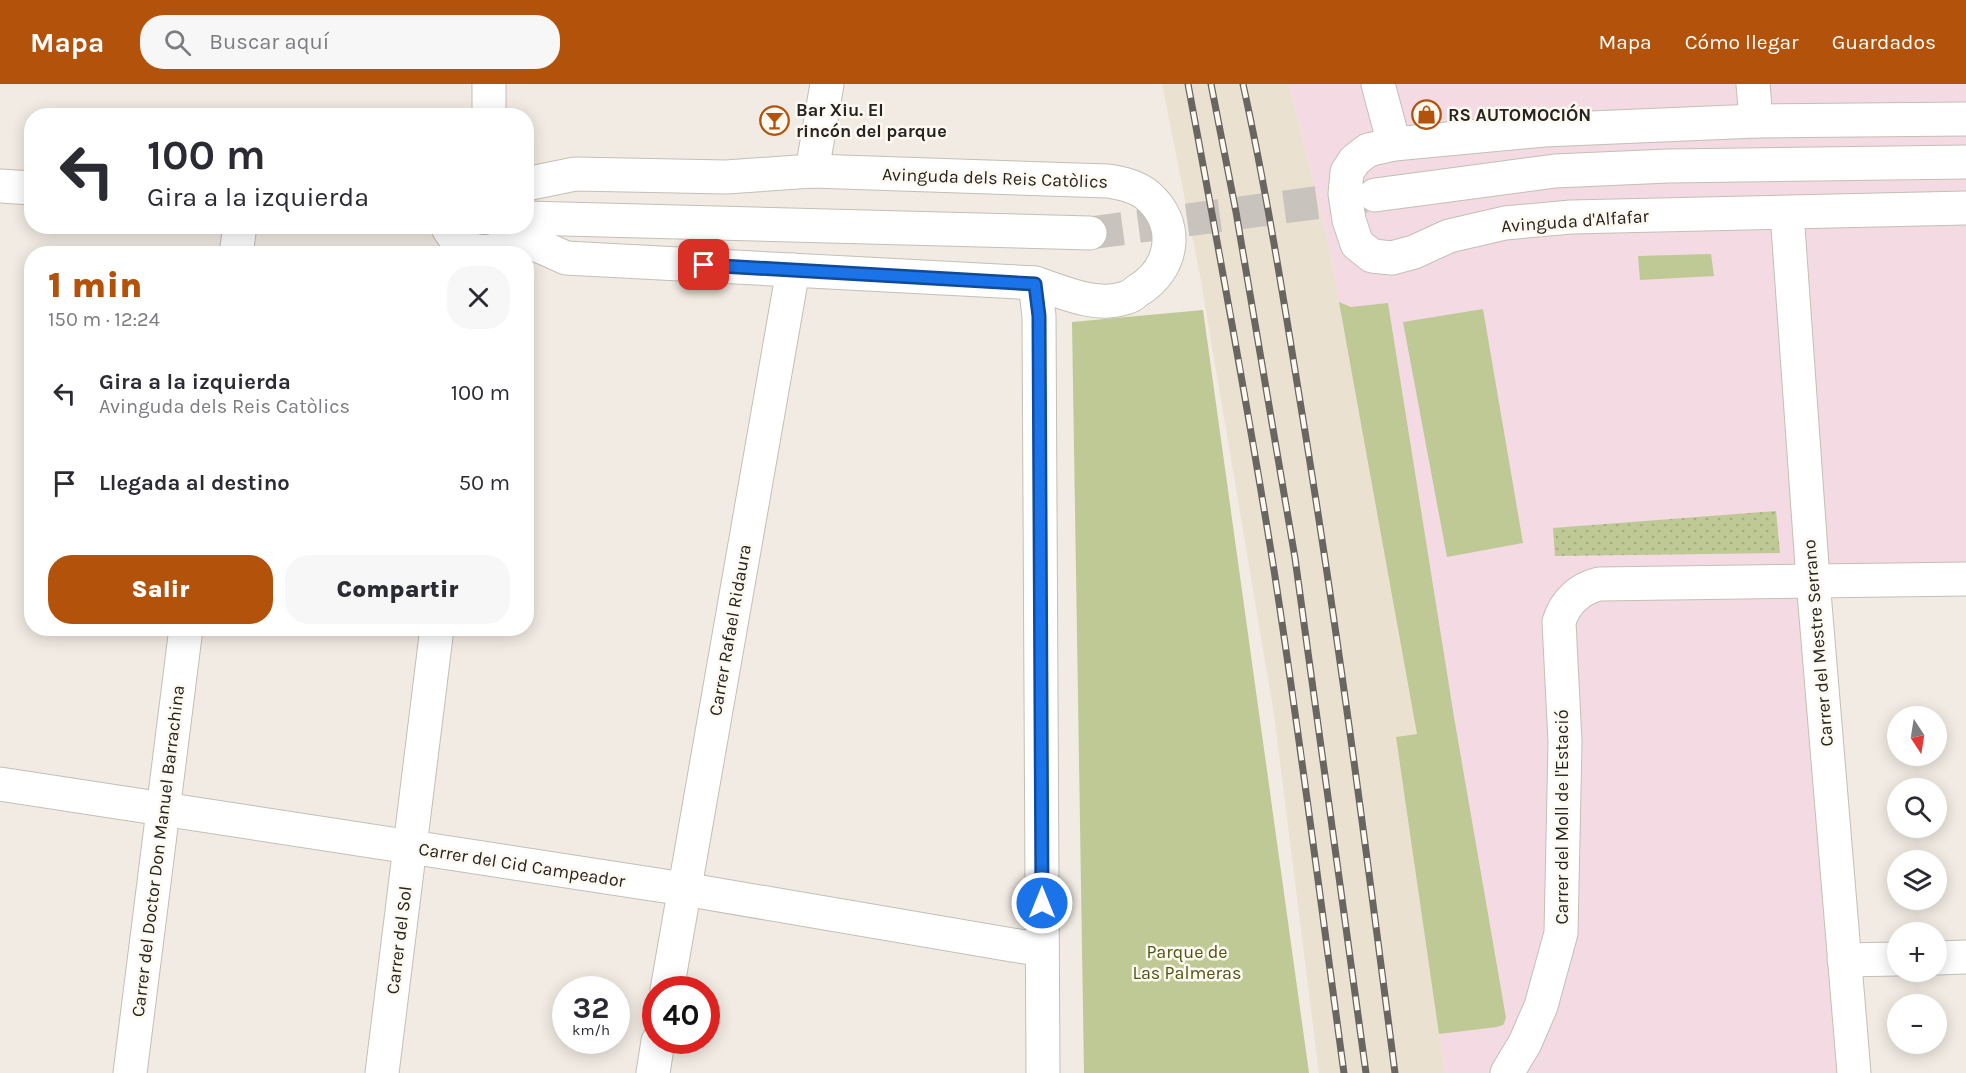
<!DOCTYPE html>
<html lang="es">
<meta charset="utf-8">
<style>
:root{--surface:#fff;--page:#f7f7f7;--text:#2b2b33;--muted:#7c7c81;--accent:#b2520b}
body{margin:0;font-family:Karla,sans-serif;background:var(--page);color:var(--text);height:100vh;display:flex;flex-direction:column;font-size:22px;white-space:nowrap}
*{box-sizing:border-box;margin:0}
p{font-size:20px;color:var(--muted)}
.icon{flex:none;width:33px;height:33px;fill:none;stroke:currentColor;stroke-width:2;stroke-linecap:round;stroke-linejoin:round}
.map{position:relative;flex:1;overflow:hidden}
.details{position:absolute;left:24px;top:162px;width:510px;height:390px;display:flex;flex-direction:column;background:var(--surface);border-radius:24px;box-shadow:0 3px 15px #0003}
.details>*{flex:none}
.top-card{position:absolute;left:24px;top:24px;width:510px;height:126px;border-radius:24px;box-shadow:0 3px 15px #0003;background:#fff;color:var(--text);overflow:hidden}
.needle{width:39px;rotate:168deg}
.buttons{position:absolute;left:1887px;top:622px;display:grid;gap:12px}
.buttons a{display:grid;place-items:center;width:60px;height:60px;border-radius:50%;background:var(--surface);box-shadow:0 3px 15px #0003;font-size:30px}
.speed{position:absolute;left:552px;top:892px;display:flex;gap:12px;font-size:30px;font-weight:700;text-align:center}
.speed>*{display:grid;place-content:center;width:78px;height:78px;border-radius:50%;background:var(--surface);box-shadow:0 3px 15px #0003;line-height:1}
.speed small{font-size:15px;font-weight:400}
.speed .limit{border:9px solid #d22;background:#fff;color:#111}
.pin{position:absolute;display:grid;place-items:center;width:51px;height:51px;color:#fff;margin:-26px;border-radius:12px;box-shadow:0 3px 9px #0006}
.me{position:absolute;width:66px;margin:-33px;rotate:0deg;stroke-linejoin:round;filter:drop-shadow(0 0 4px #0008)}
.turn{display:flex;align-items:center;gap:21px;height:126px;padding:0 24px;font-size:27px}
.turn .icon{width:78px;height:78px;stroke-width:2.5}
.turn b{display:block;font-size:42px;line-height:51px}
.round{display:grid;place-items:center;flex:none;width:63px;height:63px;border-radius:24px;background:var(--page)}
.overview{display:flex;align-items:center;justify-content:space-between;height:102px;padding:0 24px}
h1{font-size:36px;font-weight:800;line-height:45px;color:var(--accent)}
.action{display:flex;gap:12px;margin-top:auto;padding:12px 24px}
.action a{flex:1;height:69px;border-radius:24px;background:var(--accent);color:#fff;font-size:24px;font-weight:800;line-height:69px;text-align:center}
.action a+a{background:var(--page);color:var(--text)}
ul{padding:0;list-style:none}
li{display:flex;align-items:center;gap:18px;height:90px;padding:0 24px}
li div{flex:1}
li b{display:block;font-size:22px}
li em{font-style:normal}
header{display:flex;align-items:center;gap:36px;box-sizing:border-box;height:84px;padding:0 30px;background:var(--accent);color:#fff}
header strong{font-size:28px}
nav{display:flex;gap:33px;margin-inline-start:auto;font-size:21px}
.search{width:420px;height:54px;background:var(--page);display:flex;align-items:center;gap:15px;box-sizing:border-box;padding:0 21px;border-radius:24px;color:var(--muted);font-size:22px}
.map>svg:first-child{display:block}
.built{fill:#eae1d1}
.industrial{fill:#f4dae2}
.grass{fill:url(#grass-dots)}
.green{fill:#bfc995}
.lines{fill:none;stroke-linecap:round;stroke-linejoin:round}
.minor-tunnel{stroke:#c8c3bc;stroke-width:33;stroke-dasharray:33 16;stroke-linecap:butt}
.minor-casing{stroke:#c4bfb6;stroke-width:35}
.minor{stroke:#fff;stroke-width:33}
.rail-casing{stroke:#696561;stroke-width:7}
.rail{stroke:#fef9f0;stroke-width:4.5;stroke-dasharray:14;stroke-linecap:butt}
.route-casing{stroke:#114b97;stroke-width:15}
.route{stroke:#1a73e8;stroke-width:10}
.labels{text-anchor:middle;stroke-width:5;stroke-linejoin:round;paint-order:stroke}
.poi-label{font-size:18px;font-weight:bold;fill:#262421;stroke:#fef9f0;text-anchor:start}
.street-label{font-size:18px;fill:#262421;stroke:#fef9f0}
.park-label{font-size:18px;fill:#4c5613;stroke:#fef9f0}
</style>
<header>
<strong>Mapa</strong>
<div class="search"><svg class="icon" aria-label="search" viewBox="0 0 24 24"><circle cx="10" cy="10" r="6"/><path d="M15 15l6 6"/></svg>Buscar aquí</div>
<nav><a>Mapa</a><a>Cómo llegar</a><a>Guardados</a></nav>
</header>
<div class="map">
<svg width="1966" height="989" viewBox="0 0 1966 989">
<defs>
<pattern id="grass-dots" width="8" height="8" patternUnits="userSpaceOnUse" patternTransform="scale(1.5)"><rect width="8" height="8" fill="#bfc995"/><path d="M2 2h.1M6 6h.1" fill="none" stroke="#a4ac80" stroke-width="1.8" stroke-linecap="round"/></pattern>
</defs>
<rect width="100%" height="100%" fill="#f1ebe3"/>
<!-- built -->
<path class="built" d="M1162,0H1289L1329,162L1417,650L1396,653L1445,989H1319L1274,630L1200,191Z"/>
<!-- industrial -->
<path class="industrial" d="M1289,0H1966V495L1813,496L1854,989H1445L1396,653L1417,650L1329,162Z"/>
<!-- grass -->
<path class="grass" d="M1776,427L1780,469L1555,472L1553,444Z"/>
<!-- green -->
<g class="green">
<path d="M1711,170L1714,192L1640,196L1638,172Z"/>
<path d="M1339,218L1351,223L1388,219L1454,633L1506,934L1503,941L1497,943L1439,950L1396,653L1417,650Z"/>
<path d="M1483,225L1523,459L1447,473L1403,238Z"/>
<path d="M1203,226L1309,989H1084L1072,238Z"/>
</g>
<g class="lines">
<!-- minor-tunnel -->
<path class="minor-tunnel" d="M1090,149L1374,111"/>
<defs>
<g id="minor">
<path d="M1378,0L1394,60"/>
<path d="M1753,0L1756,37"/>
<path d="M489,32V0"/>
<path d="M1966,35L1756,37L1544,46L1394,60L1368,66L1355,76L1347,88L1345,110L1349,136L1357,160L1372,172L1392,174L1414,168L1449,152L1505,139L1571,133L1966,124"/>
<path d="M812,87L827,0"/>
<path d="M0,102L32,104"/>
<path d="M1375,111L1555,87L1668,82L1966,78"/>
<path d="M1787,129L1813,496L1854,989"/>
<path d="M526,134L1090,149"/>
<path d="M447,142C465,177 504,175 523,142"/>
<path d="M517,152L566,174L1035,199C1063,208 1096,224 1125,214C1129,213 1134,210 1137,207C1174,185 1181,140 1147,111C1136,102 1121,99 1108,97L812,87L726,93L575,90L526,100"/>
<path d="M236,170L240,142"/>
<path d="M1035,199L1039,232L1043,989"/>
<path d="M0,700L684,805L1042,866"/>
<path d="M1936,874L1966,873"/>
<path d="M1844,876L1898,875"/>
<path d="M667,906L793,186"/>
<path d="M130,989L186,544"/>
<path d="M382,989L437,544"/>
<path d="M653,989L658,957"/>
<path d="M1507,989L1525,959L1541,922L1561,849L1565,658L1559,538C1565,518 1579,505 1599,500L1966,495"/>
</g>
</defs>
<!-- minor casing -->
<use href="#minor" class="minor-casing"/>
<!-- minor -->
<use href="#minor" class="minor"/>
<defs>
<g id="rail">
<path d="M1188,0C1218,161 1248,323 1274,486C1300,653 1321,821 1344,989"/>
<path d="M1211,0L1236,128L1295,474L1366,989"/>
<path d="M1243,0C1266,105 1283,211 1300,317C1337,540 1366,764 1395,989"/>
</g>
</defs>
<!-- rail casing -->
<use href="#rail" class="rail-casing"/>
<!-- rail -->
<use href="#rail" class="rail"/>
</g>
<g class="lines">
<defs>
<path id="route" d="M704,181L1035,200L1039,232L1042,819"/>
</defs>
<!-- route casing -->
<use href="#route" class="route-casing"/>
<!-- route -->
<use href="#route" class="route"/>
</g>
<!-- icons -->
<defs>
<symbol id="shop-ring" viewBox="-11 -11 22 22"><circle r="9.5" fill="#fef9f0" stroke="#b2520b" stroke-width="1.5"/><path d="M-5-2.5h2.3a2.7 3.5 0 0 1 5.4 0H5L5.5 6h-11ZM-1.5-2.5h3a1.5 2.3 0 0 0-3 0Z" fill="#b2520b"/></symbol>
<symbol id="bar-ring" viewBox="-11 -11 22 22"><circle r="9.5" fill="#fef9f0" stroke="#b2520b" stroke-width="1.5"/><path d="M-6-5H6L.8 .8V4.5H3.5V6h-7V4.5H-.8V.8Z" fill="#b2520b"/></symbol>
</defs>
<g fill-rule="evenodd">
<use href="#shop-ring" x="1410" y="14" width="33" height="33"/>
<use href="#bar-ring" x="758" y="20" width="33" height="33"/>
</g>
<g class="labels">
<!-- poi labels -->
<g class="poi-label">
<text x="796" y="32">Bar Xiu. El<tspan x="796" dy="21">rincón del parque</tspan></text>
<text x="1448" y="37">RS AUTOMOCIÓN</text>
</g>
<!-- street labels -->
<g class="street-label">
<text transform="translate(995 94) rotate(2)" y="6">Avinguda dels Reis Catòlics</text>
<text transform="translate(1575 137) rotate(-4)" y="6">Avinguda d'Alfafar</text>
<text transform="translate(730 546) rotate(-80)" y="6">Carrer Rafael Ridaura</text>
<text transform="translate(1818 559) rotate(-95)" y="6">Carrer del Mestre Serrano</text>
<text transform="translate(1562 733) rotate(-90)" y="6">Carrer del Moll de l'Estació</text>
<text transform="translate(158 767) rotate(-83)" y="6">Carrer del Doctor Don Manuel Barrachina</text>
<text transform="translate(522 781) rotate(9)" y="6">Carrer del Cid Campeador</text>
<text transform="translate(399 856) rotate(-83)" y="6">Carrer del Sol</text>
</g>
<!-- park labels -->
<g class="park-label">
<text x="1187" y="874">Parque de<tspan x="1187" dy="21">Las Palmeras</tspan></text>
</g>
</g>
</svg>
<div class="buttons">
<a><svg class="needle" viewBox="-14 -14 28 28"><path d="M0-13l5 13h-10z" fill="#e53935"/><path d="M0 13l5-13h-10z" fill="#7c7c81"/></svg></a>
<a><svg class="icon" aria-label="search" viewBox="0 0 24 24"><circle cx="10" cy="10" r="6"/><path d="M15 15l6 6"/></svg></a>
<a><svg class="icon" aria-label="layers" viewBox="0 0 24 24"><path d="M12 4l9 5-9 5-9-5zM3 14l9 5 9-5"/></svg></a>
<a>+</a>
<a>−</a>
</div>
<div class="speed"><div>32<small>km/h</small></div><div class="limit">40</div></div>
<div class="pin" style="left:704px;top:181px;background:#d93025"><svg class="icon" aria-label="arrive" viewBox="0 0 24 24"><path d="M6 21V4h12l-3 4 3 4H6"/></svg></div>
<svg class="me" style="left:1042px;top:819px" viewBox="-20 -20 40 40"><circle r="17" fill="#1a73e8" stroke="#fff" stroke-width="3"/><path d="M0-11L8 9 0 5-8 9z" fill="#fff"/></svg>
<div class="top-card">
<div class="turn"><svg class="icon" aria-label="left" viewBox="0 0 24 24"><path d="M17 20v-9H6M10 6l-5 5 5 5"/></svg><div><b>100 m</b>Gira a la izquierda</div></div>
</div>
<section class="details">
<div class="overview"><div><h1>1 min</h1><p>150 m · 12:24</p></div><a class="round"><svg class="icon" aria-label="close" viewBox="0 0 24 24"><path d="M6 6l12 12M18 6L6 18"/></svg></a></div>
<ul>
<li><svg class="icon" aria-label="left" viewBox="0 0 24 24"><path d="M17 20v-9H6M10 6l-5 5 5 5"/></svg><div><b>Gira a la izquierda</b><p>Avinguda dels Reis Catòlics</p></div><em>100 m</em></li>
<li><svg class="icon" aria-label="arrive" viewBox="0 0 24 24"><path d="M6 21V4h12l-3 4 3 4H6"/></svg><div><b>Llegada al destino</b></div><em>50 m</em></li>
</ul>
<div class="action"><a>Salir</a><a>Compartir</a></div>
</section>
</div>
